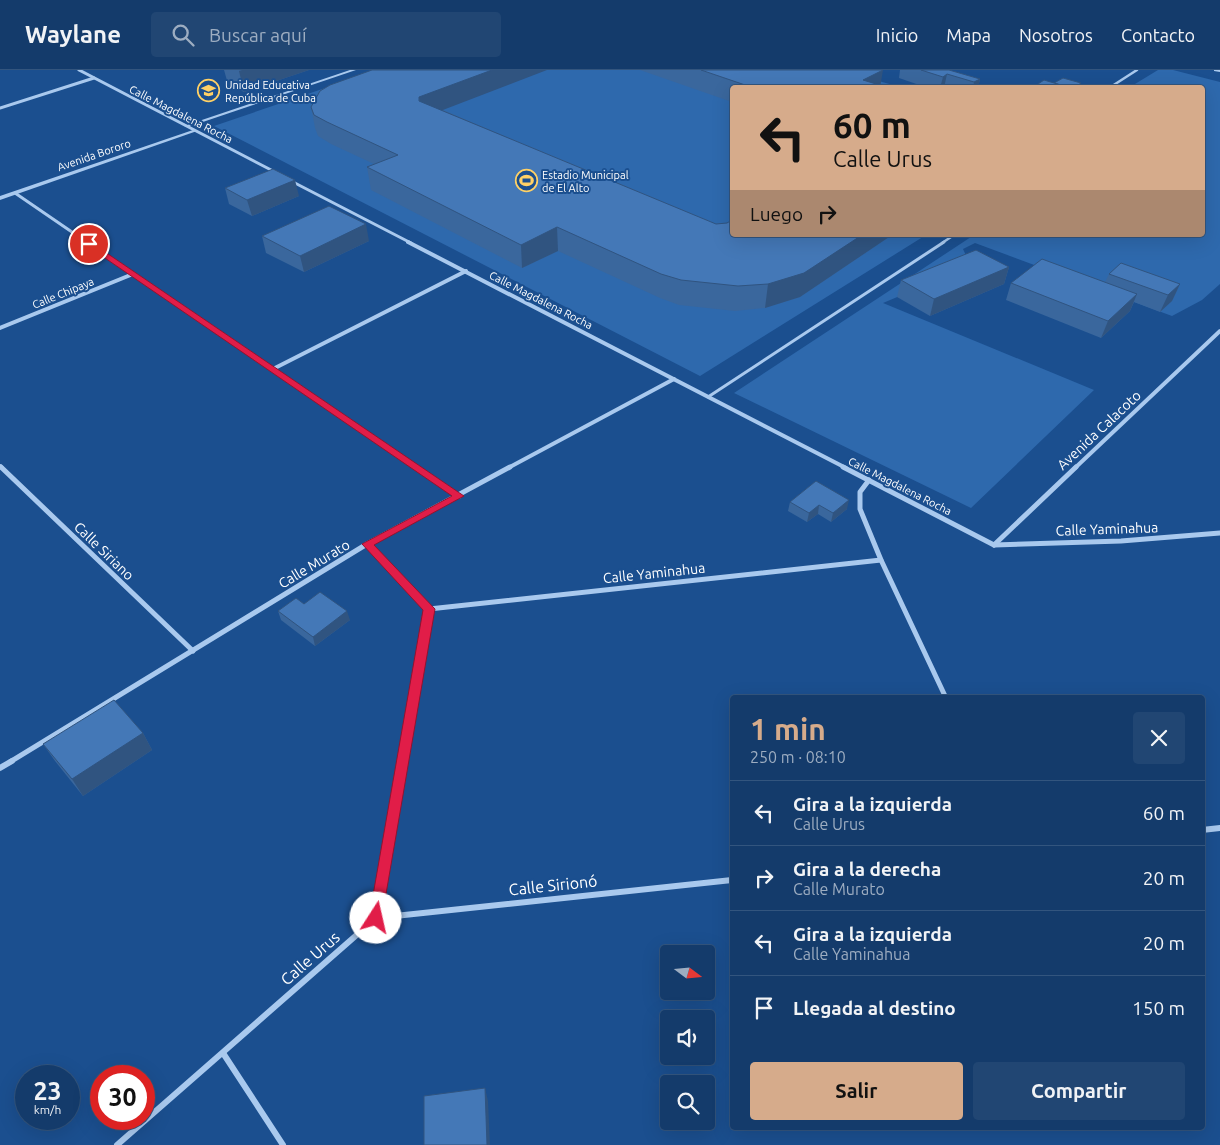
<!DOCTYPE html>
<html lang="es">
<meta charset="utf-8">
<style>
:root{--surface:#143b6b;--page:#214673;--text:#f1f3f6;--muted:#9dadc1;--line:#33557e;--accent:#d6ab8b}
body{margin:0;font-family:Ubuntu,sans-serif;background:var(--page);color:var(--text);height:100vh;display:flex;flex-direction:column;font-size:19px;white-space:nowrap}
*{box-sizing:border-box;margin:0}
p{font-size:16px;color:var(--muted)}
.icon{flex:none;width:28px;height:28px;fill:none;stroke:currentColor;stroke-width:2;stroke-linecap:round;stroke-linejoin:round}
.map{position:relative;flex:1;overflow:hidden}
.drawer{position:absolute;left:730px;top:625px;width:475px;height:435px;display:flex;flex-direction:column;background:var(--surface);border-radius:5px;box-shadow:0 5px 20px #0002,0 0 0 1px var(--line)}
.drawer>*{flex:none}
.top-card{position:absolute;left:730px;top:15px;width:475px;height:152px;border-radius:5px;box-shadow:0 5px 20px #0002,0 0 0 1px var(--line);background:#d6ab8b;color:#111;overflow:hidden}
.needle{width:32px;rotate:106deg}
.controls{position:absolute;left:660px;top:875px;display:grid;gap:10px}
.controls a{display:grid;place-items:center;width:55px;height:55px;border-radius:5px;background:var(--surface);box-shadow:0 5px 20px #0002,0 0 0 1px var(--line);font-size:25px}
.speed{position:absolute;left:15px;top:995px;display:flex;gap:10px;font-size:25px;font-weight:700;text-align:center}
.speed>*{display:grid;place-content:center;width:65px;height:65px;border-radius:50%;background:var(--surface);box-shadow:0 5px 20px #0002,0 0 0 1px var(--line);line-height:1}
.speed small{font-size:12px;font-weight:400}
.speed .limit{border:8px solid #d22;background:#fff;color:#111}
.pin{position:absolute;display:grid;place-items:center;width:42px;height:42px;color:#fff;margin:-21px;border:2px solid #fff;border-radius:50%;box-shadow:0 1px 5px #0007}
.me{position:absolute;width:55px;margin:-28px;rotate:10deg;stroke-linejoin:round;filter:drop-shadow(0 0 4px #0008)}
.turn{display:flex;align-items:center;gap:18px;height:105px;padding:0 20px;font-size:22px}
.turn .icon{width:65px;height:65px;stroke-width:2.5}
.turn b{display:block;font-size:35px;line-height:42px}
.then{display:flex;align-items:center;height:48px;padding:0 20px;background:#0003;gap:10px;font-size:19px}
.round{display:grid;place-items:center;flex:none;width:52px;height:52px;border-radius:5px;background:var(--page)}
.overview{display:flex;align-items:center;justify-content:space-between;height:85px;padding:0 20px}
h1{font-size:30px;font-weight:700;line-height:38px;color:var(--accent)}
.action{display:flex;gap:10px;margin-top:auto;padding:10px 20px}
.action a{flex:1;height:58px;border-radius:5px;background:var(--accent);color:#111;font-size:20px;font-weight:700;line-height:58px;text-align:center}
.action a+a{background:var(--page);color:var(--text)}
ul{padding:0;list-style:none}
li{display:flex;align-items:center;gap:15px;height:65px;padding:0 20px;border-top:1px solid var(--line)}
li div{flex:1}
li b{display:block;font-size:19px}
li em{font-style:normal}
header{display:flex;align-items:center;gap:30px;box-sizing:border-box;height:70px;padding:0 25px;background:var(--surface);border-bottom:1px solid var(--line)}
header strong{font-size:24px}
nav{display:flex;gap:28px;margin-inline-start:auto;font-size:18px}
.search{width:350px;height:45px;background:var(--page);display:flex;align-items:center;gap:12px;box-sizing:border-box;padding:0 18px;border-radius:5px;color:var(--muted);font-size:19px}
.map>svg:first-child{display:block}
.green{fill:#2e69ad}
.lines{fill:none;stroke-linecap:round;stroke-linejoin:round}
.service-far1{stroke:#a9c9ee;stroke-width:2.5}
.service{stroke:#a9c9ee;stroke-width:3}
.minor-far3{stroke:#a9c9ee;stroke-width:3}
.minor-far2{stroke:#a9c9ee;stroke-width:4}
.minor-far1{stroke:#a9c9ee;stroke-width:5}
.minor{stroke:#a9c9ee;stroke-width:6}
.tertiary{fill:#a9c9ee;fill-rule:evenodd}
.wall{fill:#3a679d}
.shaded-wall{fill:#305480}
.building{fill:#4478b7;stroke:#305480}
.route{fill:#e11d48;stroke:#92132f}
.labels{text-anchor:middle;stroke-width:4;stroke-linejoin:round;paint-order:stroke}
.far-poi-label{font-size:11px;fill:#fff;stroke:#1b4f8f;text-anchor:start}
.far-street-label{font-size:11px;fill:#fff;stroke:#1b4f8f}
.street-label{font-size:14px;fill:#fff;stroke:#1b4f8f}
.near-street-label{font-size:16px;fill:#fff;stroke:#1b4f8f}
</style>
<header>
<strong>Waylane</strong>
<div class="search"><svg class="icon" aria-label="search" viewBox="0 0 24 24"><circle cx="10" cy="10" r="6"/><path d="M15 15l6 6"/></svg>Buscar aquí</div>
<nav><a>Inicio</a><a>Mapa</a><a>Nosotros</a><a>Contacto</a></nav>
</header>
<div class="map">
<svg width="1220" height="1075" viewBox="0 0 1220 1075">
<rect width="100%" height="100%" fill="#1b4f8f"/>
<!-- green -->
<g class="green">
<path d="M378,0H840L900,17L732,18V165H926L700,306L214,56Z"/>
<path d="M1158,0H1173L1220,12V214L1202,230L1172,246L975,173L963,179L971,196L883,233L1094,320L971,438L734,323L974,165H1202V18L1130,17Z"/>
</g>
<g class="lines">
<!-- service-far1 -->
<g class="service-far1">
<path d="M1109,18L1137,0"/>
<path d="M942,173L954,165"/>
</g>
<!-- service -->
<path class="service" d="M708,327L944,172"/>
<!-- minor-far3 -->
<g class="minor-far3">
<path d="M79,0L275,102"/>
<path d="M0,38L94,8"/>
<path d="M291,111L411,173"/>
<path d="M15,123L88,173"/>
</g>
<!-- minor-far2 -->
<g class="minor-far2">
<path d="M86,172L418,398"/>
<path d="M408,172L846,398"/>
<path d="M0,258L133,204"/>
<path d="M273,299L466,201"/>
<path d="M0,396L2,398"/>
<path d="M508,398L674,309"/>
<path d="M1075,398L1220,261"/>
</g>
<!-- minor-far1 -->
<g class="minor-far1">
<path d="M1,397L193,581"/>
<path d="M416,397L459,426"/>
<path d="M843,397L994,475"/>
<path d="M869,410L860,422V439L881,490L946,628"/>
<path d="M367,474L429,539L403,692"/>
<path d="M994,475L1076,397"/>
<path d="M994,475L1121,471L1220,463"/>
<path d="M429,539L881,490"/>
<path d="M10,692L367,474L510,397"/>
</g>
<!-- minor -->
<g class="minor">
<path d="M0,698L12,691"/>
<path d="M1202,760L1220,758"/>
<path d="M376,848L732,810"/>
<path d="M223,983L283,1075"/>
<path d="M117,1075L376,848L403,691"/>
</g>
<!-- tertiary -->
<g class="tertiary">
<path d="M350,0H356L188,57L184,56Z"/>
<path d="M1214,0H1220V2L1214,1Z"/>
<path d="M193,60L197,61L0,130V126Z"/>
</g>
</g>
<!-- wall -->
<g class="wall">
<path d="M224,0H309L244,22L228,14Z"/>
<path d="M640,0H882L880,15L889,18H732V32Z"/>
<path d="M900,0H949L980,9L978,18H928L899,8Z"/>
<path d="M311,37L443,40L732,165H892L800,227L765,238L735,241L679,235L660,228L558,181L522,198L371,120L367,97L374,94L331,74L318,66L315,58Z"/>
<path d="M225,118L299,126L252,146L229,134Z"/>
<path d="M262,166L369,171L304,202L266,183Z"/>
<path d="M1009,197L1004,214L930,246L897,227L901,210Z"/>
<path d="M1109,204L1180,214L1172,231L1160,242L1134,232L1130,241L1101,268L1006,230L1011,213L1105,212Z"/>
<path d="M816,411L847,439L831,452L818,444L807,452L788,441L790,432Z"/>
<path d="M304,534L350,550L315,576L281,550L278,541Z"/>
<path d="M143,663L152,680L83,726L55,691L43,674Z"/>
</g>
<!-- shaded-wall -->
<g class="shaded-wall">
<path d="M242,0H309L244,22L239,1Z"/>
<path d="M492,0H547L422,48L419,27Z"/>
<path d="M883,0L880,18L863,10Z"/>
<path d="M947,4L944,18H940L943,7Z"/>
<path d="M980,9L978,18H973L974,12Z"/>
<path d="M1081,13L1080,18H1074Z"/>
<path d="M295,110L299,126L252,146L247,130Z"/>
<path d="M366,154L369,171L304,202L300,186Z"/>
<path d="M557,157L558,181L522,198L521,175Z"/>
<path d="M862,165H892L800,227L765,238L768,214Z"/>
<path d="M1009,197L1004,214L930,246L934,229Z"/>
<path d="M1180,214L1172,231L1160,242L1168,225Z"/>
<path d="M1137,224L1130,241L1101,268L1108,251Z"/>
<path d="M849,430L847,439L831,452L833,443Z"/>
<path d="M819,435L818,444L807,452L809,443Z"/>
<path d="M347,541L350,550L315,576L313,567Z"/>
<path d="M143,663L152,680L83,726L72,709Z"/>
<path d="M485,1018L488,1031L490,1075H487Z"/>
</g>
<!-- building -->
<g class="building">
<path d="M372,0H492L419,27V31L716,154L727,153L732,150V165H862L804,203L768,214L738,216L681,210L661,204L557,157L521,175L367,97L398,85L327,52L314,45L311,37L320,21L330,15Z"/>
<path d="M701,0H883L863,10L889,18H754Z"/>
<path d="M921,0H949L980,9L974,12L947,4L943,7Z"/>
<path d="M1063,8L1081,13L1074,18H1064V16L1054,13Z"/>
<path d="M1044,10L1064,16L1062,18H1032Z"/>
<path d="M984,15L993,18H980Z"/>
<path d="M273,99L295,110L247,130L225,118Z"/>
<path d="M329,136L366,154L300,186L262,166Z"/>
<path d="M976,180L1009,197L934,229L901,210Z"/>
<path d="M1042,189L1137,224L1108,251L1011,213Z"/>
<path d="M1121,193L1180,214L1168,225L1109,204Z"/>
<path d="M816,411L849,430L833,443L819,435L809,443L790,432Z"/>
<path d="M320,522L347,541L313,567L278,541L296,528L304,534Z"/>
<path d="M114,630L143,663L72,709L43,674Z"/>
<path d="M485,1018L487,1075H424V1026Z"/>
</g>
<!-- route -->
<path class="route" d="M89,171L464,426L374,475L435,539L381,853L376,855L371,853L369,848L423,540L362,474L452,426L86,175L85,174Z"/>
<!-- icons -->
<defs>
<symbol id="school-ring" viewBox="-11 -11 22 22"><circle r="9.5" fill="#1b4f8f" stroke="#ffd166" stroke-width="1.5"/><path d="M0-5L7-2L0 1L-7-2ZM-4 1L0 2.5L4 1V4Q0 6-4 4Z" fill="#ffd166"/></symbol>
<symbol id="stadium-ring" viewBox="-11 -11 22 22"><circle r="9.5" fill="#1b4f8f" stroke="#ffd166" stroke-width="1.5"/><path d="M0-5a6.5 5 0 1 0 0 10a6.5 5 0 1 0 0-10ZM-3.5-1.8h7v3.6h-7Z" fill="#ffd166"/></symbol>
</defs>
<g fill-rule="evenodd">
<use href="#school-ring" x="196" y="8" width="25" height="25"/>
<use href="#stadium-ring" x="514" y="98" width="25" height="25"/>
</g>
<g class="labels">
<!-- far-poi labels -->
<g class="far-poi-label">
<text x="225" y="19">Unidad Educativa<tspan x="225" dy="13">República de Cuba</tspan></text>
<text x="542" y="109">Estadio Municipal<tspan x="542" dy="13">de El Alto</tspan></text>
</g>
<!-- far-street labels -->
<g class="far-street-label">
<text transform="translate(181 44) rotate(27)" y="4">Calle Magdalena Rocha</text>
<text transform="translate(94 85) rotate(-19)" y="4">Avenida Bororo</text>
<text transform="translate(63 223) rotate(-22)" y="4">Calle Chipaya</text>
<text transform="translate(541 230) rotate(27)" y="4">Calle Magdalena Rocha</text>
<text transform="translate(900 416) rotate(27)" y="4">Calle Magdalena Rocha</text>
</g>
<!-- street labels -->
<g class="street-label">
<text transform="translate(1099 360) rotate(-43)" y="5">Avenida Calacoto</text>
<text transform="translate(1107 459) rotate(-2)" y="5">Calle Yaminahua</text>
<text transform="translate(104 481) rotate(44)" y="5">Calle Siriano</text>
<text transform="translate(314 494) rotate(-31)" y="5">Calle Murato</text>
<text transform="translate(654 503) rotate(-6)" y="5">Calle Yaminahua</text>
</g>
<!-- near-street labels -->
<g class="near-street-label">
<text transform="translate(553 815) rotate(-6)" y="6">Calle Sirionó</text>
<text transform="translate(310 888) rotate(-41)" y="6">Calle Urus</text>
</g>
</g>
</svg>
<div class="controls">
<a><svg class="needle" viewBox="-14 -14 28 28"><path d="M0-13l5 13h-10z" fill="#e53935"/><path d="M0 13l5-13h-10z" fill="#9dadc1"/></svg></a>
<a><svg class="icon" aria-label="sound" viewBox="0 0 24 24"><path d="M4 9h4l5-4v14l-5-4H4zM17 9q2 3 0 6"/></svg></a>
<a><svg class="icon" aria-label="search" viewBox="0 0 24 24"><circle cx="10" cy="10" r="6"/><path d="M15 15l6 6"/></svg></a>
</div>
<div class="speed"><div>23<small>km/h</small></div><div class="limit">30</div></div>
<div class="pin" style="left:89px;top:174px;background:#d93025"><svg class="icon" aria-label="arrive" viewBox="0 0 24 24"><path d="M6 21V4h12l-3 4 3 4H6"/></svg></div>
<svg class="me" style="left:376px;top:848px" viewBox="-20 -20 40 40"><circle r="19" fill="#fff"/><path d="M0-13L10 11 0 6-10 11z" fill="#e11d48"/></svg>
<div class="top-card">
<div class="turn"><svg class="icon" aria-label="left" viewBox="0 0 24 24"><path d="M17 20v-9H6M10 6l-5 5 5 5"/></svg><div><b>60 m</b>Calle Urus</div></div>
<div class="then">Luego<svg class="icon" aria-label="right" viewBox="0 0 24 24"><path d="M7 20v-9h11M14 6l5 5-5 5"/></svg></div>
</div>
<section class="drawer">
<div class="overview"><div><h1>1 min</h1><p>250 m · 08:10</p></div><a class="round"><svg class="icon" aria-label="close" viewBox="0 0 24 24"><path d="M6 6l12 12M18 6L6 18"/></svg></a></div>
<ul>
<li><svg class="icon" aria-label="left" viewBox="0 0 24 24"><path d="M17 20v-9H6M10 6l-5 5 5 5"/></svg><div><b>Gira a la izquierda</b><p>Calle Urus</p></div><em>60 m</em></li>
<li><svg class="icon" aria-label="right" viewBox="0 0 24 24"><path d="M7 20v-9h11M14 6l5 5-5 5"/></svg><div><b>Gira a la derecha</b><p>Calle Murato</p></div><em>20 m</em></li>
<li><svg class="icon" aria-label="left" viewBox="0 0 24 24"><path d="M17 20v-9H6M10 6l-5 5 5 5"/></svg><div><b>Gira a la izquierda</b><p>Calle Yaminahua</p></div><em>20 m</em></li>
<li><svg class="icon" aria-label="arrive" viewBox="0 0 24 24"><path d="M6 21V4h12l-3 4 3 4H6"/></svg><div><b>Llegada al destino</b></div><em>150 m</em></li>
</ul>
<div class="action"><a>Salir</a><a>Compartir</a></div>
</section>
</div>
